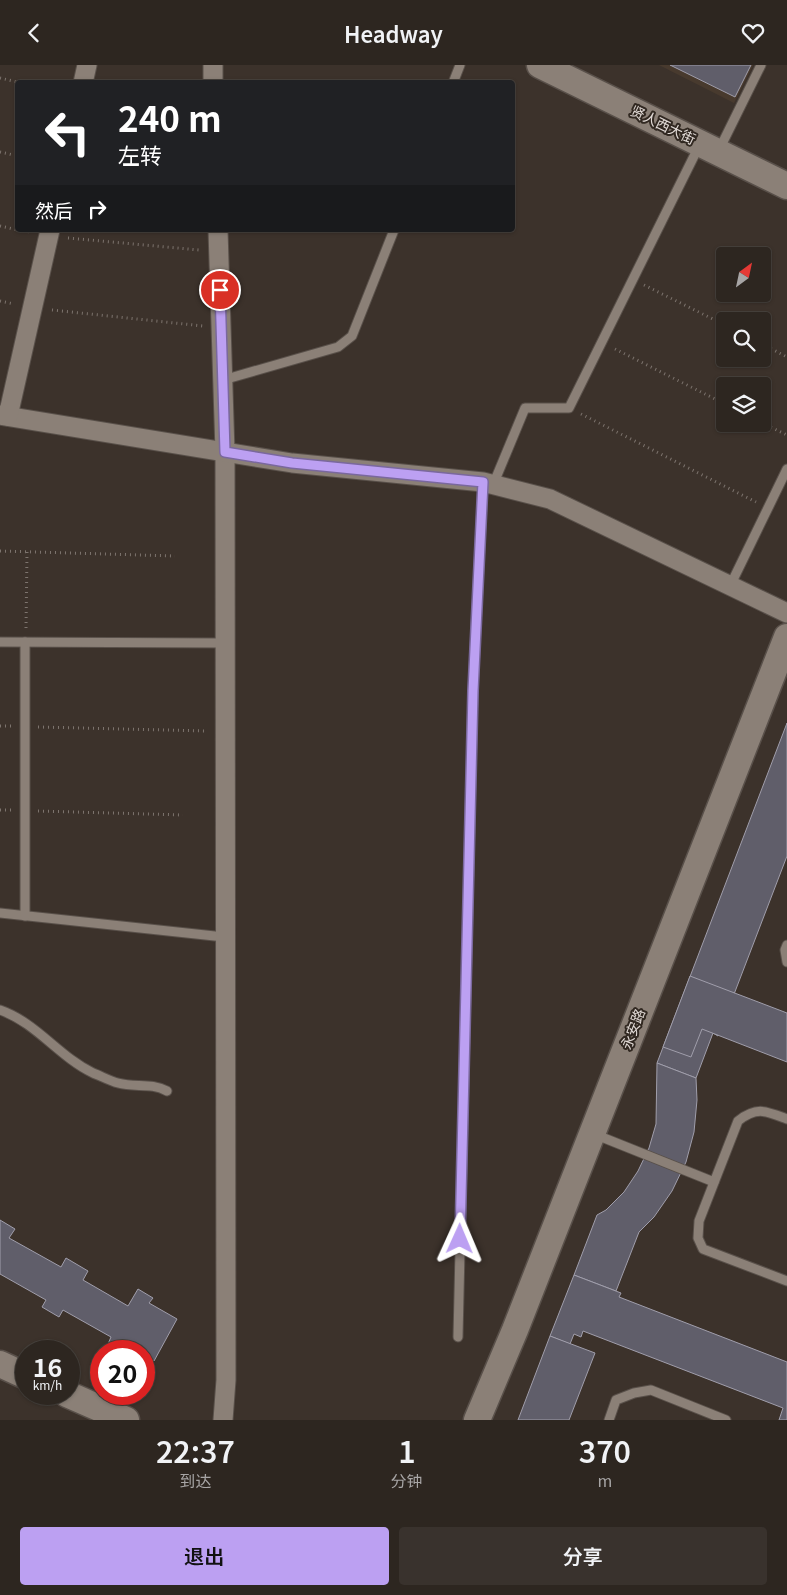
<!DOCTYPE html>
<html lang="zh">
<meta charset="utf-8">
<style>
:root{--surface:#2d2620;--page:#39322d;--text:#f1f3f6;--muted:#a7a5a5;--line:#48433e;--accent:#bca0f2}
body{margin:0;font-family:Georgia,"Noto Sans SC",serif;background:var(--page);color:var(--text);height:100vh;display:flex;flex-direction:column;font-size:19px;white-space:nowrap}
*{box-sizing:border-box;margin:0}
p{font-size:16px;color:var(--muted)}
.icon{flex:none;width:28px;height:28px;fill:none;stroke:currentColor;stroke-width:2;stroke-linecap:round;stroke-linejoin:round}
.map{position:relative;height:1355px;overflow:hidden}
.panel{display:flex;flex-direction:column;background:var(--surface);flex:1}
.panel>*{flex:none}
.top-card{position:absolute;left:15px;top:15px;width:500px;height:152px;border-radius:5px;box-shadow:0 1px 4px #0004,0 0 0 1px var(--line);background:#202124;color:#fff;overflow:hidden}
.needle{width:32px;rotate:33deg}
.buttons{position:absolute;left:716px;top:182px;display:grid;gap:10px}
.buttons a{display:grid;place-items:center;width:55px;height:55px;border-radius:5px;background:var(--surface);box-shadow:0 1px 4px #0004,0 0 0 1px var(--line);font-size:25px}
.speed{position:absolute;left:15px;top:1275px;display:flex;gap:10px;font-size:25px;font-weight:700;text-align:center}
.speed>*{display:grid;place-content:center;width:65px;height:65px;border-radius:50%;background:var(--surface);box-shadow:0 1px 4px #0004,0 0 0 1px var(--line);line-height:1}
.speed small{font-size:12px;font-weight:400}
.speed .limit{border:8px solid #d22;background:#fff;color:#111}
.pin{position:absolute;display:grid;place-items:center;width:42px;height:42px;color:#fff;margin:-21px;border:2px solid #fff;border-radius:50%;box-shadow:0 1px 5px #0007}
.me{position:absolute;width:55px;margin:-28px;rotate:1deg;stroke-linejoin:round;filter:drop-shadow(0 0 4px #0008)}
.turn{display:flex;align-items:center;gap:18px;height:105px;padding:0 20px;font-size:22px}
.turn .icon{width:65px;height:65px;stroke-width:2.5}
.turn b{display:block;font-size:35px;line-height:42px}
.then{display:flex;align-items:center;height:48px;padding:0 20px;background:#0003;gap:10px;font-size:19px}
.eta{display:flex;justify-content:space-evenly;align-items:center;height:85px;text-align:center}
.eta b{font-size:30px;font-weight:600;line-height:35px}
.button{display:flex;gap:10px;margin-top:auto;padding:10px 20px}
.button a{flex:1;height:58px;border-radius:5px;background:var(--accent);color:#111;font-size:20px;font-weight:600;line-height:58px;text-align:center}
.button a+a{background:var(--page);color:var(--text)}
header{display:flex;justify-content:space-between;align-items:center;height:65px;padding:0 20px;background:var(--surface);font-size:22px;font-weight:600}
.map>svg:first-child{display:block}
.built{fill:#483a2e}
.building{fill:#605e6a;stroke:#a09eab}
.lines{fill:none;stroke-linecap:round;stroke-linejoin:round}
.lane-casing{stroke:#59504a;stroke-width:11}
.street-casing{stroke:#59504a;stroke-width:21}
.secondary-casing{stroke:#59504a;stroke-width:29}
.path{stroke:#7d746e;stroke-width:3;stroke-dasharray:1 4;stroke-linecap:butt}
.lane{stroke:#8b8077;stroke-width:9}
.street{stroke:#8b8077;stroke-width:19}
.secondary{stroke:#8b8077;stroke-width:26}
.route-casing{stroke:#7a689d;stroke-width:12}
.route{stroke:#bca0f2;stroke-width:9}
.labels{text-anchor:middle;stroke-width:4;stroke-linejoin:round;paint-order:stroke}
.street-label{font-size:14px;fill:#e3dcd8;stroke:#312821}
</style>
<header><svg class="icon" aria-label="back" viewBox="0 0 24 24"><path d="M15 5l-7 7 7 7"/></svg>Headway<svg class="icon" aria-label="heart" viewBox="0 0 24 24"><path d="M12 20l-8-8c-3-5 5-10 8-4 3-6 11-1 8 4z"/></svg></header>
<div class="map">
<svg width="787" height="1355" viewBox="0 0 787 1355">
<rect width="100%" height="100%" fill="#3c322b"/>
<!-- built -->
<path class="built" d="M659,0H753L734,38Z"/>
<!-- building -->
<g class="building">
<path d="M670,0H751L735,32Z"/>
<path d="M787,658V791L718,971L713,968L696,1013L657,998Z"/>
<path d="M690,911L787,948V997L702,964L691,992L663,982Z"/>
<path d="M657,998L696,1013L697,1035L694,1067L686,1097L672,1126L654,1152L639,1167L616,1226L574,1210L597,1150L606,1145L624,1127L638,1106L649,1083L656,1059Z"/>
<path d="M0,1155L15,1164L9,1173L61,1202L66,1193L88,1206L83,1215L128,1241L138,1224L153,1233L149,1238L177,1254L154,1296L144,1290V1286H136L128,1281L125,1286H121L108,1279L111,1272L63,1245L59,1252L42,1242L46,1235L0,1209Z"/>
<path d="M574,1210L621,1228L619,1232L787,1297V1355H779L783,1343L583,1266L581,1272L574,1269L570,1279L550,1271Z"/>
<path d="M550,1271L595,1288L569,1355H518Z"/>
</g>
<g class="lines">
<defs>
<g id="lane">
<path d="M453,18L460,0"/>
<path d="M719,85L761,0"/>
<path d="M223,315L338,282L352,271L394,165"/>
<path d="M493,420L525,343H569L699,81"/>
<path d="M730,521L787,404"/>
<path d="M0,577L224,578"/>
<path d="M0,848L224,872"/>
<path d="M25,851V577"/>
<path d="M787,880L785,885L787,897"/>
<path d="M0,945C37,958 58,991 93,1008C101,1011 110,1016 118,1018C135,1023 151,1017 167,1026"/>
<path d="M787,1054C766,1046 757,1041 738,1056L699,1156L698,1173L703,1184L787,1216"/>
<path d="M594,1069L714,1117"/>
<path d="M458,1272L473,626L483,417"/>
<path d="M609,1355L616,1335L634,1328L651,1325L726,1355"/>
</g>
<g id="street">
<path d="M213,0V18"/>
<path d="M83,18L87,0"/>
<path d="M218,165L225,387L226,1315L223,1355"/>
<path d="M0,350L292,398L483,417L550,434L787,548"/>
<path d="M8,351L50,165"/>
</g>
<g id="secondary">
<path d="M540,0L787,121"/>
<path d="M0,1299L26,1311"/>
<path d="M67,1329L126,1355"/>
<path d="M477,1355L515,1265L787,572"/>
</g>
</defs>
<!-- lane casing -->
<use href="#lane" class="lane-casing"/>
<!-- street casing -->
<use href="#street" class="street-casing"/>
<!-- secondary casing -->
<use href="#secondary" class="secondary-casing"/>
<!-- path -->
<g class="path">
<path d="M0,13L21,18"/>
<path d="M0,87L18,91"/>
<path d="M0,161L18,165"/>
<path d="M18,165L30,167"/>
<path d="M68,173L199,185"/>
<path d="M644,220L725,260"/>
<path d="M0,236L14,239"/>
<path d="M52,245L203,261"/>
<path d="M762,279L787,292"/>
<path d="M615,284L725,339"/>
<path d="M581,349L756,437"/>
<path d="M762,358L787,370"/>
<path d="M0,486L175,491"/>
<path d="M26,563L27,487"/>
<path d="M0,661H12"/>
<path d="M38,662L207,666"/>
<path d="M0,745H12"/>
<path d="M38,746L183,750"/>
</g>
<!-- lane -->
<use href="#lane" class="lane"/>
<!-- street -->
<use href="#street" class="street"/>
<!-- secondary -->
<use href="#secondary" class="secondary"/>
</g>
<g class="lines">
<defs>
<path id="route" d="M220,225L225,387L292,398L483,417L473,626L460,1174"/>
</defs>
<!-- route casing -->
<use href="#route" class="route-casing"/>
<!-- route -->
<use href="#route" class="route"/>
</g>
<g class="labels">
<!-- street labels -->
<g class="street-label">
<text transform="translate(663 60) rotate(26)" y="5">贤人西大街</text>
<text transform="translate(633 964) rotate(-69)" y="5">永安路</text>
</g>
</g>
</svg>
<div class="buttons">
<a><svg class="needle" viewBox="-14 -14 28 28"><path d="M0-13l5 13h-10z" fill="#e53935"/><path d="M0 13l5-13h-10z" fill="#a7a5a5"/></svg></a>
<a><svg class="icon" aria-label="search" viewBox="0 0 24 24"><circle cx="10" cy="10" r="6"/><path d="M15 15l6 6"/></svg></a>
<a><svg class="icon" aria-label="layers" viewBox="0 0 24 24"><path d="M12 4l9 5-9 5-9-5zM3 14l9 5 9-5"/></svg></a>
</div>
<div class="speed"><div>16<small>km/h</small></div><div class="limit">20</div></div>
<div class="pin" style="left:220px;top:225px;background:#d93025"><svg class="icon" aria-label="arrive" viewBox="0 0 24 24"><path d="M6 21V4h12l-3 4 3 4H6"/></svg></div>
<svg class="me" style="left:460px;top:1174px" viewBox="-20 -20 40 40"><path d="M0-17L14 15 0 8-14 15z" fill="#bca0f2" stroke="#fff" stroke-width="4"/></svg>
<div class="top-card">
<div class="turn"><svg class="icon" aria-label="left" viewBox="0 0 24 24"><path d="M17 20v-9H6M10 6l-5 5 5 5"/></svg><div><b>240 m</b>左转</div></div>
<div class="then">然后<svg class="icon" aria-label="right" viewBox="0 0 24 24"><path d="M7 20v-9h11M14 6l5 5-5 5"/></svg></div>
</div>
</div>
<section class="panel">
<div class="eta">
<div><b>22:37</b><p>到达</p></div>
<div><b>1</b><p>分钟</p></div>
<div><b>370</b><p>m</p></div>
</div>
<div class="button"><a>退出</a><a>分享</a></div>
</section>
